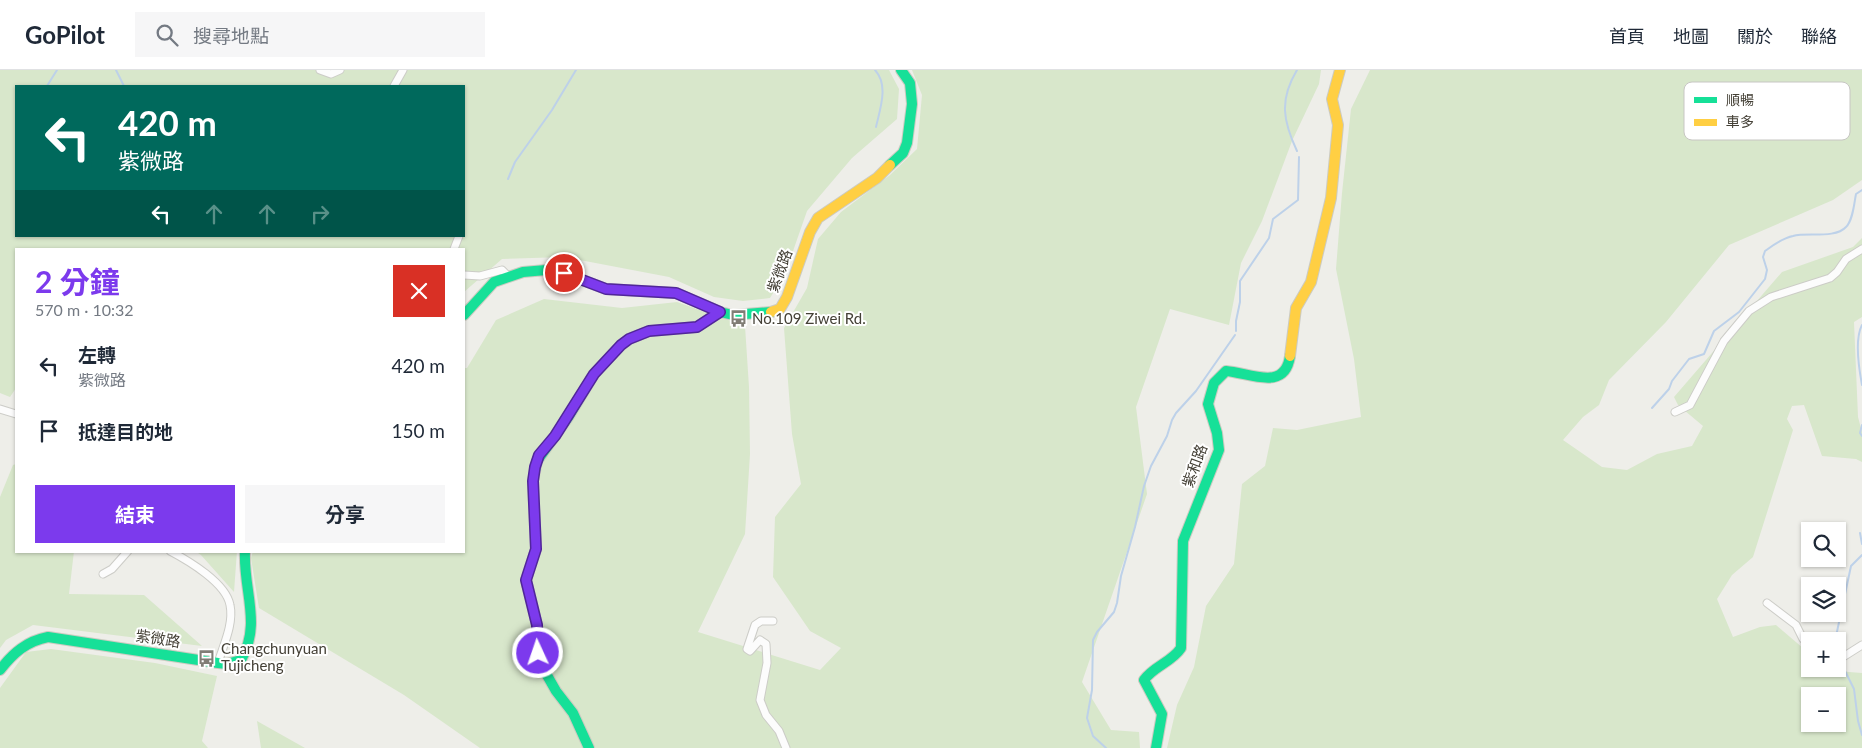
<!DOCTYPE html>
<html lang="zh-TW">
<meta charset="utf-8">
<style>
:root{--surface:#fff;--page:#f6f6f7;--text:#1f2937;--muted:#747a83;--line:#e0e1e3;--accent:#7c3aed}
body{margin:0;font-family:Lato,"Noto Sans TC",sans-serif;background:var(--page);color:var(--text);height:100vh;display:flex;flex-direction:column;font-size:19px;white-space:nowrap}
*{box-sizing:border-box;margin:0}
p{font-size:16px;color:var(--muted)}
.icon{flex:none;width:28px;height:28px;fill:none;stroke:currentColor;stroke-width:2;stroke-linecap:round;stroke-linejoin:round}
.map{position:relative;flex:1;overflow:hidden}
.details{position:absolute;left:15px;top:178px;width:450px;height:305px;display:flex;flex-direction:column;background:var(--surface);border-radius:0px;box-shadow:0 1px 4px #0004}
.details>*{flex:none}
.top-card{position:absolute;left:15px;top:15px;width:450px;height:152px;border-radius:0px;box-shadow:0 1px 4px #0004;background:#00695c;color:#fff;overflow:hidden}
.fabs{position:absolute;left:1801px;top:452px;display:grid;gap:10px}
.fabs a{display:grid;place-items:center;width:45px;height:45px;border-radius:0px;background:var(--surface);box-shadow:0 1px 4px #0004;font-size:25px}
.pin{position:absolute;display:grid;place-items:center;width:42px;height:42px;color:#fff;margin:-21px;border:2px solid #fff;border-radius:50%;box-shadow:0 1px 5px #0007}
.me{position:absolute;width:55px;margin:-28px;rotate:357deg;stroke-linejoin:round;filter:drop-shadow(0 0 4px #0008)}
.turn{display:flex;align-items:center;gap:18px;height:105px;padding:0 20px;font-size:22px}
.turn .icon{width:65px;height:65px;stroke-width:2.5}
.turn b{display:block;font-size:35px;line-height:42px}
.lanes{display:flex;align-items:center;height:48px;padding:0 20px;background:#0003;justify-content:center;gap:25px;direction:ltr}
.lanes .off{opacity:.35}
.round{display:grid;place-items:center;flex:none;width:52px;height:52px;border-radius:0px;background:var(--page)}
.head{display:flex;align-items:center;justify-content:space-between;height:85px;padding:0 20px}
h1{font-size:30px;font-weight:700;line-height:38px;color:var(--accent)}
.action{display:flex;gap:10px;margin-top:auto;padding:10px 20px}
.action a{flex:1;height:58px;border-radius:0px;background:var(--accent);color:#fff;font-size:20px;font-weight:700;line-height:58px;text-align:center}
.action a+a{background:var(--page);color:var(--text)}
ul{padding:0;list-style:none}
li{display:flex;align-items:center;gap:15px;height:65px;padding:0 20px}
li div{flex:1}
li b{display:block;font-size:19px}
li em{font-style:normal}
header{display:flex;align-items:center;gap:30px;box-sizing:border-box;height:70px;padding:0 25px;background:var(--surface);border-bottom:1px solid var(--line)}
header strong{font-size:24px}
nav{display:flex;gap:28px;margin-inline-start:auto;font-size:18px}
.search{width:350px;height:45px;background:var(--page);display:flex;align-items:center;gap:12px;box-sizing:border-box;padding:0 18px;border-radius:0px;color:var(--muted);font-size:19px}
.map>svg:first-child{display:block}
.green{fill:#d8e7cb;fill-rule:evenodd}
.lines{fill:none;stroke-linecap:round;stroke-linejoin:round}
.stream{stroke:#bdd1e9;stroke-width:2}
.street-casing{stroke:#ccccc7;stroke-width:9}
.fast-casing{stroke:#cccbc1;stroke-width:12}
.slow-casing{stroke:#cccbc1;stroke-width:12}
.street{stroke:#fcfcfc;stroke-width:7}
.fast{stroke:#16e098;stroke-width:10}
.slow{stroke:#ffcf43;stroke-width:10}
.route-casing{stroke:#51269a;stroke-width:12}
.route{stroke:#7c3aed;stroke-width:9}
.labels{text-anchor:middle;stroke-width:4;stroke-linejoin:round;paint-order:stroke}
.street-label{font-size:15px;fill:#444036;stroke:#fff}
.poi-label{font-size:15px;fill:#444036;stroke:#fff;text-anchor:start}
.key{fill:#fff;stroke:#c7c6c3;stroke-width:1}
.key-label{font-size:14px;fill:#444036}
</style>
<header>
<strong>GoPilot</strong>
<div class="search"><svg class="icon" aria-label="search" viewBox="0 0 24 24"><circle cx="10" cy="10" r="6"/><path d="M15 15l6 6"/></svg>搜尋地點</div>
<nav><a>首頁</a><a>地圖</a><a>關於</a><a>聯絡</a></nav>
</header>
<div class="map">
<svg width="1862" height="678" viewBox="0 0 1862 678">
<rect width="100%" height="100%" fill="#eeeee9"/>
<!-- green -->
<g class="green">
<path d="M0,0H889L899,19L897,49L852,88L807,141L785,204L770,228L743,231L714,227L669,207L564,187L502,189L464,222V179H16V318L10,327L0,323ZM16,16H464V166H16Z"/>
<path d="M912,0H1321L1319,14L1292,71L1262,151L1241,193L1229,255L1170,239L1136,337L1147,424L1082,612L1111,660L1139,662L1140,678H480L404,625L259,538L251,488L253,481H464V298H467L496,250L544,229L622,238L677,232L745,256L749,317L750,384L745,464L698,562L820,600L841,578L810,561L773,507L775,447L801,414L792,364L784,258L807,218L818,169L841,142L890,105L917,79L922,25Z"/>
<path d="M1370,0H1862V110L1833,130L1729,175L1666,252L1609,310L1599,335L1583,347L1563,370L1602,397L1627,400L1657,384L1692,376L1703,356L1678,335L1674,327L1782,202L1853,177L1862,168V247L1854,252L1858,347L1862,362V392L1856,389L1822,386L1804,335L1792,336L1787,349L1793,360L1753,487L1732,505L1717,529L1733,567L1760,557L1776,555L1810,584V599L1862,603V678H1167L1177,635L1194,597L1206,536L1234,494L1242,414L1265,396L1273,358L1297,360L1361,347L1354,289L1336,199L1342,123L1351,39ZM1810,626H1838V654H1810Z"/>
<path d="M16,394V481H74L69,524L144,525L202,576L33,555L6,570L0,578V427L13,395Z"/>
<path d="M195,481H237L234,522L201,485Z"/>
<path d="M51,579L155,593L217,606L202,671L208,678H0V618L26,582Z"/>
<path d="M257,651L305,678H306H261Z"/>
</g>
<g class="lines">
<!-- stream -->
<g class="stream">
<path d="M116,0L124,16"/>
<path d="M875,0C889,15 880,39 876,57"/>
<path d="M1297,0C1279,30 1283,51 1297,81"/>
<path d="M47,16L57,0"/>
<path d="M508,109L515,92L552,40L576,0"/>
<path d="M1862,255C1854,270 1859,299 1862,315"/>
<path d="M1236,261V251L1240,232V211L1269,168L1273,149L1298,130L1299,87"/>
<path d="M1652,338L1669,319L1672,311L1689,289L1704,284L1714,261L1739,242L1765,209L1767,200L1763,187L1765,181C1773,175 1783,168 1793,166C1807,162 1835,169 1846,157C1853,150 1854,134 1856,124L1862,120"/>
<path d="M1862,355L1860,363L1862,366"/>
<path d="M1860,463L1862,474"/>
<path d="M1835,571L1851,496L1862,485"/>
<path d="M1841,593L1854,619L1858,651L1862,665"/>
<path d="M1106,678L1093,666L1087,648L1092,620L1093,570L1097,562L1114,542L1117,533L1121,506L1135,457L1144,416L1151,396L1167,366L1172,350L1176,343L1196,321L1235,265"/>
</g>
<defs>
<g id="street">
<path d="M320,0L331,4L340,0"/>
<path d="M394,16L403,0"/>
<path d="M454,179L459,166"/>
<path d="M464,205L480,206L502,200L508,206"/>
<path d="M0,339L16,344"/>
<path d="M1675,342L1690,335L1724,271L1749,241L1771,227L1830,208L1837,202L1846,189L1862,179"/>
<path d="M170,481C189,491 226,513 230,535C234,554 223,576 218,593"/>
<path d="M103,504L112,499L128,481"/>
<path d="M1767,533L1796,555L1803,569L1810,572"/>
<path d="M773,551H761L755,555L747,579L750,581L760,570L766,574L767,593L760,630L766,645L779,661L786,678"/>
<path d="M1838,588L1843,587L1862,575"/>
</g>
<g id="fast">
<path d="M890,95L903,83L907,73L912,34L910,13L901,0"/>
<path d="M464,245L494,212L523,202L546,200L564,203L606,219L676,223L720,242L733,245L771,242"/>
<path d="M0,600C13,583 27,571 48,567L218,593L227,594L241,590C262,554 243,520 245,481"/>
<path d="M589,678L573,643L556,621L544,600L538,583L537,555L526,510L536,479L533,411L537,391L569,346L594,304L621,275L629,269L649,261L697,257L720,242"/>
<path d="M1156,678L1162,644L1144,610C1154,596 1172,592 1181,578L1183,471L1219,380L1217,363L1208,334L1214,313L1226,301C1250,303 1285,322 1290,286"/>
</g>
<g id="slow">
<path d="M771,242L780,239L787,227L810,162L818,148L877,108L890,95"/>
<path d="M1290,286L1296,238L1311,212L1331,128L1338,55L1332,29L1340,0"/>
</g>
</defs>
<!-- street casing -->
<use href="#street" class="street-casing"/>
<!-- fast casing -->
<use href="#fast" class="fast-casing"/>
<!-- slow casing -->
<use href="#slow" class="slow-casing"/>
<!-- street -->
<use href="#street" class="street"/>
<!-- fast -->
<use href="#fast" class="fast"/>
<!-- slow -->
<use href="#slow" class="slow"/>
</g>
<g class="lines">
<defs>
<path id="route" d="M538,583L537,555L526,510L536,479L533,411L535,397L539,385L555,366L594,304L621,275L629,269L649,261L697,257L720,242L676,223L606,219L564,203"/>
</defs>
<!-- route casing -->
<use href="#route" class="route-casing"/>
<!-- route -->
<use href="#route" class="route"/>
</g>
<!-- icons -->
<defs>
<symbol id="bus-bare" viewBox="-9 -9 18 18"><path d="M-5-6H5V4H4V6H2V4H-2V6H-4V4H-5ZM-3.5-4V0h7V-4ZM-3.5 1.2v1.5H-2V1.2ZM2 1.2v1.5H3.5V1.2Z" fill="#807d75" stroke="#fff" stroke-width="2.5" paint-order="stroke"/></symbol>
</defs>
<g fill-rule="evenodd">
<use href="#bus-bare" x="726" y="236" width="25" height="25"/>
<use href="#bus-bare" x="194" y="576" width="25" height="25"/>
</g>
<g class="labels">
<!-- street labels -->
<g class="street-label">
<text transform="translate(780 201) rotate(-70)" y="5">紫微路</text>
<text transform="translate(1195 396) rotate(-70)" y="5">紫和路</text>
<text transform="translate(158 569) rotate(9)" y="5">紫微路</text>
</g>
<!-- poi labels -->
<g class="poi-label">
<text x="752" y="254">No.109 Ziwei Rd.</text>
<text x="221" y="584">Changchunyuan<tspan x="221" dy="17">Tujicheng</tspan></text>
</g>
</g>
<!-- legend -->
<rect x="1684" y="12" width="166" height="58" rx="8" class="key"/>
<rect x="1694" y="27" width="23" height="6" fill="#16e098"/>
<rect x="1694" y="49" width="23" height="7" fill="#ffcf43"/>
<g class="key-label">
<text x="1726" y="35">順暢</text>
<text x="1726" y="57">車多</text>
</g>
</svg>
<div class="fabs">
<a><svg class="icon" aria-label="search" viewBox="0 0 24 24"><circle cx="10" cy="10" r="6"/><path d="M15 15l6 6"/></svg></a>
<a><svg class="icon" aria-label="layers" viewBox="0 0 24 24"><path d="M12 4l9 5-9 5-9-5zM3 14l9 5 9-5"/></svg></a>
<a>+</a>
<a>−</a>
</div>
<div class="pin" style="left:564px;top:203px;background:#d93025"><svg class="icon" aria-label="arrive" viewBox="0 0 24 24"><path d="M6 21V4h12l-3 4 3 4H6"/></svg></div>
<svg class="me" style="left:538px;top:583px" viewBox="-20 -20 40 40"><circle r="17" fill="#7c3aed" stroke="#fff" stroke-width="3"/><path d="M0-11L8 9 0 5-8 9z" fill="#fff"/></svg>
<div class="top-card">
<div class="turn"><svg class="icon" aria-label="left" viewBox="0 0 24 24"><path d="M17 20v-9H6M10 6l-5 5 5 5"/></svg><div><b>420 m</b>紫微路</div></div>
<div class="lanes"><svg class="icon" aria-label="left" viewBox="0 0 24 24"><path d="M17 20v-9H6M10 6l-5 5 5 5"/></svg><svg class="icon off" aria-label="ahead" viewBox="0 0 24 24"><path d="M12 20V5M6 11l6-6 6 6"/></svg><svg class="icon off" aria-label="ahead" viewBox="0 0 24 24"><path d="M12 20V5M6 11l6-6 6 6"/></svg><svg class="icon off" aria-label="right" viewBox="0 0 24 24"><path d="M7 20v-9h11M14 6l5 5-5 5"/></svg></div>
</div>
<section class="details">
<div class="head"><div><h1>2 分鐘</h1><p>570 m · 10:32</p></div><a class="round" style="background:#d93025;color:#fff"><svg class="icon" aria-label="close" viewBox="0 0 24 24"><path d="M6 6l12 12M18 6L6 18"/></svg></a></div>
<ul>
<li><svg class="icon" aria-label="left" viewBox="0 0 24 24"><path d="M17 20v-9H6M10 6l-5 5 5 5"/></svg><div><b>左轉</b><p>紫微路</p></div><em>420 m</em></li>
<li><svg class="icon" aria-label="arrive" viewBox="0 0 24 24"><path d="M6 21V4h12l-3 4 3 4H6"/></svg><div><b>抵達目的地</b></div><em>150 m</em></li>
</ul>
<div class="action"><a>結束</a><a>分享</a></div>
</section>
</div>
